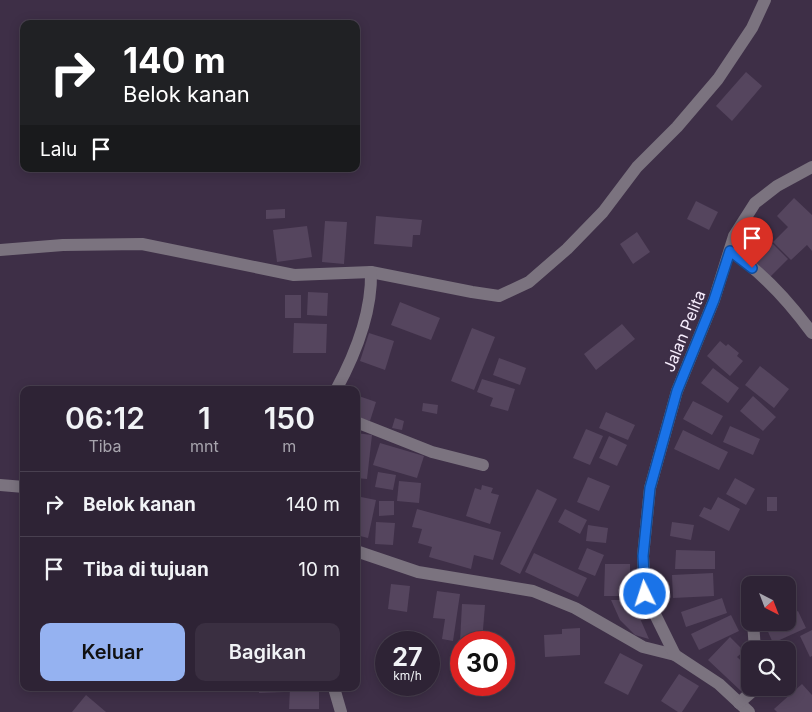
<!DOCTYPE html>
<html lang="id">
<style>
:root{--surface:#2e2335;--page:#3a2f41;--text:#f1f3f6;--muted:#a7a4ad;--line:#494050;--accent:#95b2f1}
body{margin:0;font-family:Inter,sans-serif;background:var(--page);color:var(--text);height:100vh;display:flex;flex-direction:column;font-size:19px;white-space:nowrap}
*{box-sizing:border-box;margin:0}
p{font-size:16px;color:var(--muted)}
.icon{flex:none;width:28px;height:28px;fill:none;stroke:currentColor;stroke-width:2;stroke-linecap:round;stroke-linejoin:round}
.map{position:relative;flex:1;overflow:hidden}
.details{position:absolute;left:20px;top:386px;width:340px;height:305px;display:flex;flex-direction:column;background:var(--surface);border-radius:10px;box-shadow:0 2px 12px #0003,0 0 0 1px var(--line)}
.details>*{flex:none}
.banner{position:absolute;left:20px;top:20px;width:340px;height:152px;border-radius:10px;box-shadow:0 2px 12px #0003,0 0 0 1px var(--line);background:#202124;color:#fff;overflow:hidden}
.needle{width:32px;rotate:138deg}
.buttons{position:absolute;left:741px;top:576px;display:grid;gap:10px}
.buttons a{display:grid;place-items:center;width:55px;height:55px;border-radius:10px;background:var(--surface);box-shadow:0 2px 12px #0003,0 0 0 1px var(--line);font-size:25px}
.speed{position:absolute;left:375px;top:631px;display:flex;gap:10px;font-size:25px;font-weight:700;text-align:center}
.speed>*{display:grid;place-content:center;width:65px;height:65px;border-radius:50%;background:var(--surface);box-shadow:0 2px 12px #0003,0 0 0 1px var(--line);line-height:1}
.speed small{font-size:12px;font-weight:400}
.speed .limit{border:8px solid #d22;background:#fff;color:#111}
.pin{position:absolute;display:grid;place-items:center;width:42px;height:42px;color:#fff;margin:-51px -21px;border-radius:50% 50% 50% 0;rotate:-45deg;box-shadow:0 0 5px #0007}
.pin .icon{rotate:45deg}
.me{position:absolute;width:55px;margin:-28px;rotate:356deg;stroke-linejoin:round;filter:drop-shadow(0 0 4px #0008)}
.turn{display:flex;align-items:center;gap:18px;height:105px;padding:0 20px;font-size:22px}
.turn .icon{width:65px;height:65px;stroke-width:2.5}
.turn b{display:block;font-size:35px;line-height:42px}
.then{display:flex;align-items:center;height:48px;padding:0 20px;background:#0003;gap:10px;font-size:19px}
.eta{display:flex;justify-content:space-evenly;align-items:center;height:85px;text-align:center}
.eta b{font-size:30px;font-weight:600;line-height:35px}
.action{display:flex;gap:10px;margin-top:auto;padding:10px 20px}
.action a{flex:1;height:58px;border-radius:10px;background:var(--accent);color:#111;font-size:20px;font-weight:600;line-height:58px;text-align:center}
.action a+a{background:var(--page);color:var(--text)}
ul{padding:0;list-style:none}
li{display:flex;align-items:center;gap:15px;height:65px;padding:0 20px;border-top:1px solid var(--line)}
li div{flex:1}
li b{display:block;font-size:19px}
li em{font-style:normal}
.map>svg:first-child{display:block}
.building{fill:#55455e}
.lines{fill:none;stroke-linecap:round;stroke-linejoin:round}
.minor{stroke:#7b737f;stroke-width:12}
.route-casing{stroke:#114b97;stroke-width:12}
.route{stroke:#1a73e8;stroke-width:9}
.labels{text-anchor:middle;stroke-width:4;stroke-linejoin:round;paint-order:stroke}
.street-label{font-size:16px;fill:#f7edfd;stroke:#3e2f47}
</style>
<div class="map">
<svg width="812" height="712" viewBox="0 0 812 712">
<rect width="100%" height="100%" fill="#3e2f47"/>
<!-- building -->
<g class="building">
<path d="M746,72L762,86L732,121L716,106Z"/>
<path d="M794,198L812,215V251L807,245L791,260L773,242L788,227L777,216Z"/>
<path d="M696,201L718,212L709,230L687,219Z"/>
<path d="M285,209V218L266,219V210Z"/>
<path d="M376,216L422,220L420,235H413L412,247L374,244Z"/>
<path d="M325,221L347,222L344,264L322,262Z"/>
<path d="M307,226L312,257L277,262L273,230Z"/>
<path d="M637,232L650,252L633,264L620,244Z"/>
<path d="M768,239L788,259L769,278L749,258Z"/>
<path d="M308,292L328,293L327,316L307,315Z"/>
<rect x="285" y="295" width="16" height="23"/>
<path d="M400,302L440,318L431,340L391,325Z"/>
<path d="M294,323L327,324L326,353H293Z"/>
<path d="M622,324L635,339L596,370L584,354Z"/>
<path d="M472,328L495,337L474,390L451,381Z"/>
<path d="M369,333L394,341L385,370L360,361Z"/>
<path d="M720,341L726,346L728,344L739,353L737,356L743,361L730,376L707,356Z"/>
<path d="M499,358L526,368L520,385L493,375Z"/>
<path d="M760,366L789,389L774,408L745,385Z"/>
<path d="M713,368L739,388L728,403L701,383Z"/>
<path d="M482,379L515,389L508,411L490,406L493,398L477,392Z"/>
<path d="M356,395L376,402L370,421L356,417Z"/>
<path d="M753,396L776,417L763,431L740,411Z"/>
<path d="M693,401L723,416L712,435L683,419Z"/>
<path d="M423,403L438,405L437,414L422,411Z"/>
<path d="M606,412L635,425L628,440L599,428Z"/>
<path d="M395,418L404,421L402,430L392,428Z"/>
<path d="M730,426L760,439L753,455L723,442Z"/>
<path d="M586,429L603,436L590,465L573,458Z"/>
<path d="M683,430L728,452L719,470L674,449Z"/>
<path d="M356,433L372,435L367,479L356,478Z"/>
<path d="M609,436L627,445L617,466L599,458Z"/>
<path d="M380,443L424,456L417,478L373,465Z"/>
<path d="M378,472L396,475L393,490L375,487Z"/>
<path d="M588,477L610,486L599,511L577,502Z"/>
<path d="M735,478L755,489L746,505L726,494Z"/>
<path d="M399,481L421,483L419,503L397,501Z"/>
<path d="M482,485L493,488L491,493L499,495L490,524L466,516L475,488L481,490Z"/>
<path d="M537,489L557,499L520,574L500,564Z"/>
<path d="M356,496L376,500L368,538L356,535Z"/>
<path d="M718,497L740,509L729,531L699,516L704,507L711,510Z"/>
<rect x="767" y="497" width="10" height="14"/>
<path d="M379,501H394V515L379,516Z"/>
<path d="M417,509L501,532L493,560L474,555L471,569L429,557L432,547L418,543L422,529L412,527Z"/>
<path d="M565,509L587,520L580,534L558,522Z"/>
<path d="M376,522L395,523L393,545L375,544Z"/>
<path d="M672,522L694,525L691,540L670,536Z"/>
<path d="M588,525L608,528L606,543L586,541Z"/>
<path d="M587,548L604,555L595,576L578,569Z"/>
<path d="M676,550L715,551V569H675Z"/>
<path d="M534,553L587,578L578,597L525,572Z"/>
<path d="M605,564H630V596H604Z"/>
<path d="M713,573L714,596L673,598L672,575Z"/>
<path d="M391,584L410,586L407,612L388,609Z"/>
<path d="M788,590L794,606L788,609Z"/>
<path d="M437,591L460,594L453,641L442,639L445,619L433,618Z"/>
<path d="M722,598L727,613L686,627L681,612Z"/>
<path d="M611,600H632L649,639L635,635L620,620Z"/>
<path d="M462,604L485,605L482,642H460Z"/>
<path d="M798,611L806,628L773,643L765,625L772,622H788V616Z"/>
<path d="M731,615L739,631L699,650L691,634Z"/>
<path d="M580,628V655L545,657L544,635L562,634V629Z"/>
<path d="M812,630V656L810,657L800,636Z"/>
<path d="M730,637L744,651L737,657L750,669V682L741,691L708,660Z"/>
<path d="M620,653L643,665L628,695L604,683Z"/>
<path d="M679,674L699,686L682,712H678L661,701Z"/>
<path d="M802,684L812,695V712H777L774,709Z"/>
<path d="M208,688H225V692L208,689Z"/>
<path d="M259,688H285V692L259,693Z"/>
<path d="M290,688H319V709H289Z"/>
<path d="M86,695L106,712H72Z"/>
</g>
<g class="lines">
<!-- minor -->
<g class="minor">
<path d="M0,250L63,245L142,244L294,275L371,272L472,292L499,296L529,282L567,249L603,212L637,167L677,127L718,79L752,28L765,0"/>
<path d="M730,251C761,271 790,303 812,333"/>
<path d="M336,390C355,355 372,312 371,272"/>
<path d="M356,422L432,452L483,465"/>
<path d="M0,485L24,487"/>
<path d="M356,551L418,572L533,591L575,608L643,647L675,655L719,684L749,712"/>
<path d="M753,622L755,650"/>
<path d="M675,655L645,594L643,556L650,488L677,391L714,300L734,236L755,203L777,186L812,167"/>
<path d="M334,688L341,712"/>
<path d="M739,703L756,688"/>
</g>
</g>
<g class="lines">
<defs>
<path id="route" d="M645,594L643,556L650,488L677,391L714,300L730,251L752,268"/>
</defs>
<!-- route casing -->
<use href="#route" class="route-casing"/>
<!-- route -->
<use href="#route" class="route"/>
</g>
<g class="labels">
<!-- street labels -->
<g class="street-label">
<text transform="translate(684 331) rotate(-68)" y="6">Jalan Pelita</text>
</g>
</g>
</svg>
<div class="buttons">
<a><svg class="needle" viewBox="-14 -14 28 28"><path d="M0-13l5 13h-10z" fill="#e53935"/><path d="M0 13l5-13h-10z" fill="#a7a4ad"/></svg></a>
<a><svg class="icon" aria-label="search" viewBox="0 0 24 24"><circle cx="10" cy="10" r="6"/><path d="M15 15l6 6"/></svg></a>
</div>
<div class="speed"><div>27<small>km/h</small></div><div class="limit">30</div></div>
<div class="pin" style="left:752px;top:268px;background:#d93025"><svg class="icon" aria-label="arrive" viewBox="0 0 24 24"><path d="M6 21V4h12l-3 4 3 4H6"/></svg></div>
<svg class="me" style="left:645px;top:594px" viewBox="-20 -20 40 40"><circle r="17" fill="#1a73e8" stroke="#fff" stroke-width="3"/><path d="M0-11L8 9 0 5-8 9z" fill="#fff"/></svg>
<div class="banner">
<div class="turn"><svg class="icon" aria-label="right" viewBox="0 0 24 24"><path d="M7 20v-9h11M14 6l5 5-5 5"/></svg><div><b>140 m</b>Belok kanan</div></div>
<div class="then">Lalu<svg class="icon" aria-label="arrive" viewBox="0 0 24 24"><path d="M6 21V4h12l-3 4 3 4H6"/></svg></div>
</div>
<section class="details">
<div class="eta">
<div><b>06:12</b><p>Tiba</p></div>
<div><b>1</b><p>mnt</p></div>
<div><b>150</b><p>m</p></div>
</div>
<ul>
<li><svg class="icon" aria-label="right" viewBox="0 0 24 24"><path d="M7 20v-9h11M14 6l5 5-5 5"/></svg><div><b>Belok kanan</b></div><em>140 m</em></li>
<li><svg class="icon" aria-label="arrive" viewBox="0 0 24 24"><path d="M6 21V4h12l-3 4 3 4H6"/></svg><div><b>Tiba di tujuan</b></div><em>10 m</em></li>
</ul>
<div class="action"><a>Keluar</a><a>Bagikan</a></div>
</section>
</div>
